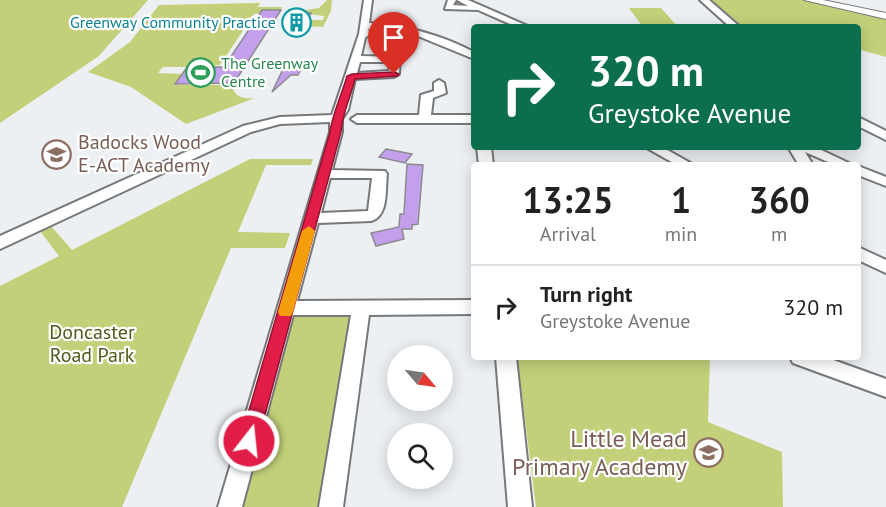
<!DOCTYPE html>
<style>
:root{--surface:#fff;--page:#f6f6f6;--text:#222;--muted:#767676;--line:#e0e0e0}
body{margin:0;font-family:"PT Sans",sans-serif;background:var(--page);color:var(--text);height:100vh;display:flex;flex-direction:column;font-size:22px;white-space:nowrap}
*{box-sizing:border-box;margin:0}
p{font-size:20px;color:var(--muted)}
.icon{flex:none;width:33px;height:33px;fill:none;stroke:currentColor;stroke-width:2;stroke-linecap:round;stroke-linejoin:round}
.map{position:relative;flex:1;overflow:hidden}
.details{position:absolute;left:471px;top:162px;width:390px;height:198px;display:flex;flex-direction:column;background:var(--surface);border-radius:6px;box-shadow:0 3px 15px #0003}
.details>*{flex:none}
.banner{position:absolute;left:471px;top:24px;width:390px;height:126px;border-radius:6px;box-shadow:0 3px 15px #0003;background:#0b6e4f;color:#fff;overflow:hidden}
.needle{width:39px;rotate:119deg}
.controls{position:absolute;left:387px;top:345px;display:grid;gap:12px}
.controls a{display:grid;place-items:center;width:66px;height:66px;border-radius:50%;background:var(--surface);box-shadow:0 3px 15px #0003;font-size:30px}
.pin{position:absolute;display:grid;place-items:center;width:51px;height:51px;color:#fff;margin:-62px -26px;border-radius:50% 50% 50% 0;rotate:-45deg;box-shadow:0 0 6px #0007}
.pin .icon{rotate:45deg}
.me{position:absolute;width:66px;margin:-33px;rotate:16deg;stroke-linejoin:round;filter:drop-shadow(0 0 4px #0008)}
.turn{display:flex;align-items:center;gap:21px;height:126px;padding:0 18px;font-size:27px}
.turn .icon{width:78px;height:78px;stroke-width:2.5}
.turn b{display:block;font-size:42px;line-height:51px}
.eta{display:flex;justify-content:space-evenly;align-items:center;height:102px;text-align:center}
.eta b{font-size:36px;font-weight:600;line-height:42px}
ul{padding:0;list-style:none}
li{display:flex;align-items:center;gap:18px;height:84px;padding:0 18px;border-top:2px solid var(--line)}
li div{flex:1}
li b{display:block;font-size:22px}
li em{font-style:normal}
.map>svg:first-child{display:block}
.green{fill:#c3d079}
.building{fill:#c3a0ec;stroke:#8c8a8e;stroke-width:1.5}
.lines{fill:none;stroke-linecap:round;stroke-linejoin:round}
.minor-casing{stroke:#76797b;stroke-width:4}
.major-casing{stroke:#76797b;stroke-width:2}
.minor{fill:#fff;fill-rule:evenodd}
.major{fill:#fff;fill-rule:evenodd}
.route{fill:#e11d48;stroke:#92132f;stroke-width:1.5}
.slow{fill:#f59e0b}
.labels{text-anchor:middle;stroke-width:4.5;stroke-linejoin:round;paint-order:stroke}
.far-culture-label{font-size:16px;fill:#0d838f;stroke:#fff;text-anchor:end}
.far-leisure-label{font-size:16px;fill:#27864d;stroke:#fff;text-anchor:start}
.education-label{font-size:20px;fill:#785e54;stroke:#fff;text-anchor:start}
.park-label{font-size:20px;fill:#52591a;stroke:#fff}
.near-education-label{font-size:24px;fill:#785e54;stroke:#fff;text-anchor:end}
</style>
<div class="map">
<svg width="886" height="507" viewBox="0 0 886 507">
<rect width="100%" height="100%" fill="#edf0f3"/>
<!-- green -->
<g class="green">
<path d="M0,0H148L99,56L0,123Z"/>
<path d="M327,0H332L331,11L323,27L303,26L307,20H323L324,16L301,13L292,16L293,12L319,8Z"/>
<path d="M710,0H804L886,18V57L858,49V27L738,25Z"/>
<path d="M260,3L258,7H282L281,10L254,14L220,65L205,66L193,59L187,67H163L158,73L182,74L174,85H232C234,98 245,99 255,98L186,124L131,87L88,72L130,42L159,5Z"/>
<path d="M629,8H661L678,27H643Z"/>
<path d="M250,159H313L311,165H266L238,232L290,233L285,248H231L122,507H0V286L59,256L40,231L51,226L72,250Z"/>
<path d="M294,311H352L321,507H242Z"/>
<path d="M517,357H710L708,422L782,452L783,507H536Z"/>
</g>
<!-- building -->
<g class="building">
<path d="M262,10H281L234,83L175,84L193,59H205L199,67H224Z"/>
<path d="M301,13H311L301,31H294L283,19Z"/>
<path d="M290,65H303L298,75H291L272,92L284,67Z"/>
<path d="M386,149L412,154L405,163L379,157Z"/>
<path d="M407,164L423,165L418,224L412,225V229H402L404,239L376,246L371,233L399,227L400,214H404Z"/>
</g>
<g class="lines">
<defs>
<g id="minor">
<path d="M364,0H372L369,23C406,25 441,35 474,52V59L418,36L368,29L370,34L365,38L361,56L400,57L399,74L394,77L355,79L348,110L342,119V132L332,170L385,171L387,174C385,189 389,216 371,221L318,223L297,301L474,300V314L369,315L343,507H319L351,315H293L242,507H218L330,132V122L280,124L251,132L0,249V236L243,126L280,117L332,115L359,34ZM360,62H390L389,71L357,73ZM330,178H372L368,211L321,213Z"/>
<path d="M448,0H456L453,5L468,6L457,0H468L530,27H517L478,10L445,9Z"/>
<path d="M700,0H709L740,27H730Z"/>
<path d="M439,80L444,83L446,93L433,98L431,115H474V123H357L351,119L357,115H419L421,95L434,91V83Z"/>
<path d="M858,117L886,131V140L858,126Z"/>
<path d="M477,147H491L493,165H479Z"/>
<path d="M645,147H662L694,165H677Z"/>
<path d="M788,147H815L853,165H835L805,152L813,165H799Z"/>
<path d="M858,166L886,177V186L858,175Z"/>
<path d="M858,247L886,260V273L858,260Z"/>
<path d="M496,357H516L532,507H508Z"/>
<path d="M790,357H825L886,379V397L793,363Z"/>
</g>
<path id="major" d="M804,0H823L886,13V19Z"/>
</defs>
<!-- minor casing -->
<use href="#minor" class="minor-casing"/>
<!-- major casing -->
<use href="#major" class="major-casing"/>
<!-- minor -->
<use href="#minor" class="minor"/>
<!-- major -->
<use href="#major" class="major"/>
</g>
<!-- route -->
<path class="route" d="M394,72L399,74L398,76L355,79C351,96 342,114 341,132L258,441L256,447L249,450L243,447L240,441L330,132C332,115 342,94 347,76L352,74Z"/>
<!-- slow -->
<path class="slow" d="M309,226L315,231L293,312L291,316H280L278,312L302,231Z"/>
<!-- icons -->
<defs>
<symbol id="building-ring" viewBox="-11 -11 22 22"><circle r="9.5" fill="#fff" stroke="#0f9aa8" stroke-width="1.5"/><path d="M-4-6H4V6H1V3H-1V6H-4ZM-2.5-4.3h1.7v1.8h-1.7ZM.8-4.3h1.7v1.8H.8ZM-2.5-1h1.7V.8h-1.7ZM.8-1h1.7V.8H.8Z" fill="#0f9aa8"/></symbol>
<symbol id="stadium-ring" viewBox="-11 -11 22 22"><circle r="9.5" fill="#fff" stroke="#2e9e5b" stroke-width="1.5"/><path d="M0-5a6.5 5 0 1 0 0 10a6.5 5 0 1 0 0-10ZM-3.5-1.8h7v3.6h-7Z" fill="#2e9e5b"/></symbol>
<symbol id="school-ring" viewBox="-11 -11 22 22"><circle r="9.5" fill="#fff" stroke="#8d6e63" stroke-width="1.5"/><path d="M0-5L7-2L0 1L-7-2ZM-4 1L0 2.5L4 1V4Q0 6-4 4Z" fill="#8d6e63"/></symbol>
</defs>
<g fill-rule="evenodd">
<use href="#building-ring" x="280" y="6" width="33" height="33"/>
<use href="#stadium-ring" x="184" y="56" width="33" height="33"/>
<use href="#school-ring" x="40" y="138" width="33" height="33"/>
<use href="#school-ring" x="692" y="436" width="33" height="33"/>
</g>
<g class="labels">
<!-- far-culture labels -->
<g class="far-culture-label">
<text x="276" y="28">Greenway Community Practice</text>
</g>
<!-- far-leisure labels -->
<g class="far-leisure-label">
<text x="221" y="69">The Greenway<tspan x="221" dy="18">Centre</tspan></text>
</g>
<!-- education labels -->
<g class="education-label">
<text x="78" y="149">Badocks Wood<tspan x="78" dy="23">E-ACT Academy</tspan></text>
</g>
<!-- park labels -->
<g class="park-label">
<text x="92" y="339">Doncaster<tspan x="92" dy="23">Road Park</tspan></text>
</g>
<!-- near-education labels -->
<g class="near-education-label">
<text x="687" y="447">Little Mead<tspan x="687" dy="28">Primary Academy</tspan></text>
</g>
</g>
</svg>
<div class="controls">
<a><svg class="needle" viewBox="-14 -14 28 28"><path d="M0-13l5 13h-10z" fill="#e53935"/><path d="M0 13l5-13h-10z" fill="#767676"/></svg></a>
<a><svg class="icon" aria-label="search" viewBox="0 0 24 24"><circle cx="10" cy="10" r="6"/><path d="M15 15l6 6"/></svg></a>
</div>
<div class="pin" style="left:394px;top:74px;background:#d93025"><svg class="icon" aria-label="arrive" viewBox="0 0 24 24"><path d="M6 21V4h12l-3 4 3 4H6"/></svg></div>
<svg class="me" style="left:249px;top:441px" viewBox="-20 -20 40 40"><circle r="17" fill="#e11d48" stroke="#fff" stroke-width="3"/><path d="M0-11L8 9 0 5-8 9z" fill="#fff"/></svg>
<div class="banner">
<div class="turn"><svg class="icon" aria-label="right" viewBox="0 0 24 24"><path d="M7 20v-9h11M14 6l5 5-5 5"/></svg><div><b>320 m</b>Greystoke Avenue</div></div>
</div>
<section class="details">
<div class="eta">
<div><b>13:25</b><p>Arrival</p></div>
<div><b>1</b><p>min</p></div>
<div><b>360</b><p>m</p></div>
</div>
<ul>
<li><svg class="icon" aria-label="right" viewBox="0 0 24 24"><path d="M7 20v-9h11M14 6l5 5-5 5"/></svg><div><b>Turn right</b><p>Greystoke Avenue</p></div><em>320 m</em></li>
</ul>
</section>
</div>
